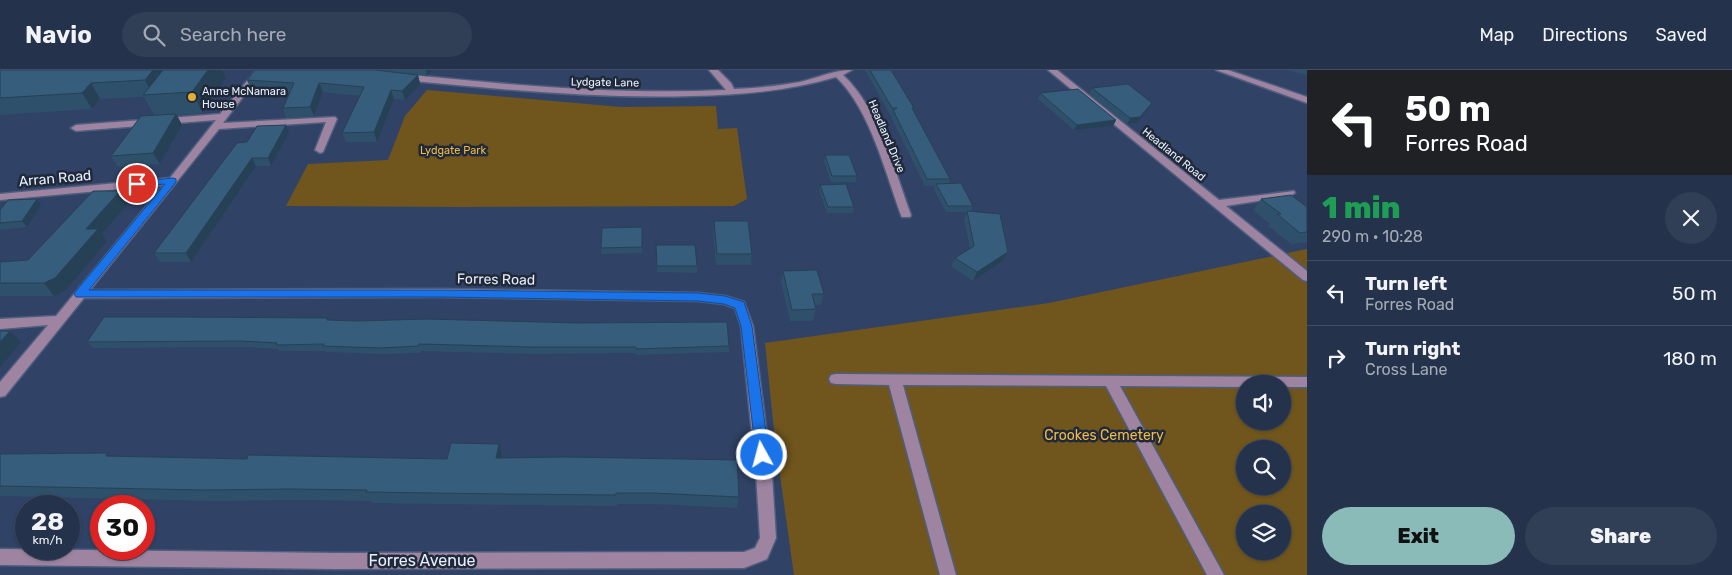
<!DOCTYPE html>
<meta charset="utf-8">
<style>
:root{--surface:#24324c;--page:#303e56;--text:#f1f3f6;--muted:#a3aab5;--line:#414d64;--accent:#8bbbb9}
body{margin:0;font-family:Rubik,sans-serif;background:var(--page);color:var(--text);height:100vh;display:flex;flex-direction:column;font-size:19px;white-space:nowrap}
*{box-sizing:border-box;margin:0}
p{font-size:16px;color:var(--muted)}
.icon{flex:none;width:28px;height:28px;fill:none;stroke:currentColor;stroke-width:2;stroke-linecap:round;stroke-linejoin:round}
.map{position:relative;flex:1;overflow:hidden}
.side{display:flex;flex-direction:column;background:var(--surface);width:425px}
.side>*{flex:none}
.guide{background:#202124;color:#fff;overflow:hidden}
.buttons{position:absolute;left:1236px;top:305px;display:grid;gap:10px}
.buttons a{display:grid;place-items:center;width:55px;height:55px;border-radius:50%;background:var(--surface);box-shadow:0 1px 4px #0004,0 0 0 1px var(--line);font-size:25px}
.speed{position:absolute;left:15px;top:425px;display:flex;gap:10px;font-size:25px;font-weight:700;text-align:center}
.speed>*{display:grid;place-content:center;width:65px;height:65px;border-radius:50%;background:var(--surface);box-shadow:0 1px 4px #0004,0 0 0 1px var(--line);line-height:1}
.speed small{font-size:12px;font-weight:400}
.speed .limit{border:8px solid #d22;background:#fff;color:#111}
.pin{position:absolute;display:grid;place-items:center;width:42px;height:42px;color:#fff;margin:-21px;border:2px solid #fff;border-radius:50%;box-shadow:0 1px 5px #0007}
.me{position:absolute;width:55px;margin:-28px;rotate:353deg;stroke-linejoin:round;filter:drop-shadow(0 0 4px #0008)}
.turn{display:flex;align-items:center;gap:18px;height:105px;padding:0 15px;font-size:22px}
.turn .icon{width:65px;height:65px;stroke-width:2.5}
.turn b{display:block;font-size:35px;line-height:42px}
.round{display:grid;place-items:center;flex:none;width:52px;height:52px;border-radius:26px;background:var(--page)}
.headline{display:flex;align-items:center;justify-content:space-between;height:85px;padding:0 15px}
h1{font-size:30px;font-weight:800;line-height:38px;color:#1e9e55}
.cta{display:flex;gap:10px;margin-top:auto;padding:10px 15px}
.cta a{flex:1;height:58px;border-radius:30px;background:var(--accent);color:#111;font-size:20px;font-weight:800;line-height:58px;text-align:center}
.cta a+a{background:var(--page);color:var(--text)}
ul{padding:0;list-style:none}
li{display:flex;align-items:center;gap:15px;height:65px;padding:0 15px;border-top:1px solid var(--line)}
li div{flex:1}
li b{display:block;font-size:19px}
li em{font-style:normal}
header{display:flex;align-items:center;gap:30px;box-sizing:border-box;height:70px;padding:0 25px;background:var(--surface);border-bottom:1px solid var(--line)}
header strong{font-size:24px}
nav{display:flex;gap:28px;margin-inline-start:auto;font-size:18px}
.search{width:350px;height:45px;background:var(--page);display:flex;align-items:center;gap:12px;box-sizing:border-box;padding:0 18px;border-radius:28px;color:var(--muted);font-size:19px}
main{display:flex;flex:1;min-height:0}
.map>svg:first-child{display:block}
.green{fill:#70561d;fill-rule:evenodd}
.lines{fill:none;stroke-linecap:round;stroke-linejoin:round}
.minor-casing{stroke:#4d5e7e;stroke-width:3}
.minor{fill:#9e84a1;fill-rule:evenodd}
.wall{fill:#2e506a}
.shaded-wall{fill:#264156}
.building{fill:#365d7b;stroke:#264156}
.route{fill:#1a73e8;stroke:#114b97}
.poi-dot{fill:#e4ae35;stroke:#20293a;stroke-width:2}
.labels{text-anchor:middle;stroke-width:5;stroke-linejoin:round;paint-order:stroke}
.far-street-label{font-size:11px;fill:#e7effc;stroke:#20293a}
.far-poi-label{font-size:11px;fill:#e7effc;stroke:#20293a;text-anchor:start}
.far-park-label{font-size:11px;fill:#f0bb47;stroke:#20293a}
.street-label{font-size:14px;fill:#e7effc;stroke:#20293a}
.park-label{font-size:14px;fill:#f0bb47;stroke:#20293a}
.near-street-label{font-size:16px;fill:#e7effc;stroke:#20293a}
</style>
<header>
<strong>Navio</strong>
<div class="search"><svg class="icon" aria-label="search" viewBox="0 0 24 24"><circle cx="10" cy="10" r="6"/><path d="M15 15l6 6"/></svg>Search here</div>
<nav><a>Map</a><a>Directions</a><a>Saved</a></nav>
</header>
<main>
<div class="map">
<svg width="1307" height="505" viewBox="0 0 1307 505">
<rect width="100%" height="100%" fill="#304266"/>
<!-- green -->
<g class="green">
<path d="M427,20L621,37L716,36L718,59L737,58L747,129L734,136L461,137L286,136L308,94L388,90L405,46Z"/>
<path d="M1307,179V505H794L775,370L765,273L1049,233ZM1245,314H1282V351H1245ZM1245,379H1282V416H1245ZM1245,444H1282V481H1245Z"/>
</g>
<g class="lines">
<defs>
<g id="minor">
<path d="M256,0H264L223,53L335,47L337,49L323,82L320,83L315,80L326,52L219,59L90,220L439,219L698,223L725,226L744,232L753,256L772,404L776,468L767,489L744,498L335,499L0,495V479L335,483L744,482L755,478L760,468L756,404L741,256L735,238L724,234L698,231L439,227L84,228L5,326L0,327V312L48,255L0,259V249L56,246L164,115L0,130V124L170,108L216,50L76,61L71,58L76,55L220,44Z"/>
<path d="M709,0H718L731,13L734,19C756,18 778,16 800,12C817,8 834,0 852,0L843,5C878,37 895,101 911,145L910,147H902L901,145C885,102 870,39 836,7C789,21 742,25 693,26C596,29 499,19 402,10L398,7L402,4C510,15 617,25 726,20Z"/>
<path d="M1048,0H1057L1219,130L1294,121L1295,123L1290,126L1226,136L1307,201V211L1303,210Z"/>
<path d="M1216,0H1228L1307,27V33Z"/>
<path d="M836,304L1307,307V317H1282V314H1245V317L1120,316L1224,505H1207L1106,316L903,315L956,505H940L889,315L836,314L831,313L829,309L831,305Z"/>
</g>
</defs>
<!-- minor casing -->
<use href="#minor" class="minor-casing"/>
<!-- minor -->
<use href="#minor" class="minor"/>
</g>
<!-- wall -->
<g class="wall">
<path d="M0,0L226,8L203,43L177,45L182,55L160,94L118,97L111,86L154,45L144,27L100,29L92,39L0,45Z"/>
<path d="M255,0H433L427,6L418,5L420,14L405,30L394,29L377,72H346L342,63L360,26L323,22L314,46L286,48L283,38L290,22L251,20L247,10Z"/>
<path d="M865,0H891L914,38L913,40L950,109L949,114L973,136L971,141L1008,182L1004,190L973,211L951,196L955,188L970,179L964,149L967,142H946L934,120L935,116H925L891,47L892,45H890Z"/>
<path d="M1287,0H1307V5Z"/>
<path d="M1092,18L1149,38L1137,53L1127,54L1089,24Z"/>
<path d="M1040,23L1116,50L1113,56L1074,60L1038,29Z"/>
<path d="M286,55L289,63L271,96H256L191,192H160L154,183L247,72Z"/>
<path d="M825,85L857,106L856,112H831L824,91Z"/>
<path d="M820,115L854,137L853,143H827L819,120Z"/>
<path d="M1261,129L1307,137V172L1291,174L1268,156L1270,154L1253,140Z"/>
<path d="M128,134L102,164L107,172L65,221L54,226H0V192L28,190Z"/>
<path d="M41,135L27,157L0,160V140Z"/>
<path d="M714,151L752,184L751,195H716L713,163Z"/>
<path d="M642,157V183L601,184V178Z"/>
<path d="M656,175L697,196V203L657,202Z"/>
<path d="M783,201L824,224L821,235H815L816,239L813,251H790L781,212Z"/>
<path d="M329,250L729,276V282L636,285V283L533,284L421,281V283L383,284L326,282V281H280L278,279L245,277L93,278L87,272Z"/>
<path d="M499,374L502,385L501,388L739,427L737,438L653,434H617V436L507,435L372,433L371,431L299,430L213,431L0,426V384L247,389H447Z"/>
</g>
<!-- shaded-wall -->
<g class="shaded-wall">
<path d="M153,0H173L153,25L145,10Z"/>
<path d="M208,0H222L226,8L203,43L192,22Z"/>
<path d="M426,0H433L427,6Z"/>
<path d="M418,5L420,14L405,30L402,21Z"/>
<path d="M91,13L100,29L92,39L82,23Z"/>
<path d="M319,13L323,22L314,46L310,37Z"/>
<path d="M391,20L394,29L377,72L374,62Z"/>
<path d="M1152,33L1149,38L1137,53L1127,54L1130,48Z"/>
<path d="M176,44L182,55L160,94L153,83Z"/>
<path d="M1116,50L1113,56L1074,60L1077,55Z"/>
<path d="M286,55L289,63L271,96L268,88Z"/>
<path d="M252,88L256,96L191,192L186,183Z"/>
<path d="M120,121L128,134L102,164L107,172L65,221L54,226L44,213L86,159Z"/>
<path d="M37,129L41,135L27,157L22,151Z"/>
<path d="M1008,182L1004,190L973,211L977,202Z"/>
<path d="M10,261L21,272L0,297V272Z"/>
<path d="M499,374L502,385L499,399L496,388Z"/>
</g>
<!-- building -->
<g class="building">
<path d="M0,0H153L145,10L91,13L82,23L0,28Z"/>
<path d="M163,0H208L192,22L143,25Z"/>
<path d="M255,0H375L418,5L402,21L391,20L374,62L342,63L364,17L319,13L310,37L283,38L294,13L247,10Z"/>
<path d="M870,0H891L914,38H912L950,109H927L893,40L897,38H892Z"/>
<path d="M1128,14L1152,33L1140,47L1130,48L1092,18Z"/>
<path d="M1078,19L1116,50L1077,55L1040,23Z"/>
<path d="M176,44L153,83L111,86L141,46Z"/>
<path d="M286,55L268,88H252L186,183H154L237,73L247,72L257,56Z"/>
<path d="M825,85H849L857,106H832Z"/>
<path d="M961,113L973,136H948L936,114Z"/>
<path d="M846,114L854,137H828L820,115Z"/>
<path d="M93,121H120L86,159H98L55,208L44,213H0V192L28,190Z"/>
<path d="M1291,125L1307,137V162L1300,163L1277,144H1281L1261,129Z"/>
<path d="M37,129L22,151L0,153V140L8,130Z"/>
<path d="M967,141L1000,144L1008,182L977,202L955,188L974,176Z"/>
<path d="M714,151H748L752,184H717Z"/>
<path d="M642,157V177L601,178L602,158Z"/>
<path d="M656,175H695L697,196H657Z"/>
<path d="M817,200L824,224H812L816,239L792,240L783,201Z"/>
<path d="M104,247H173L328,248L327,250L357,251L427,249L577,253L727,252L729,276L636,279V277H531L419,274L418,276L380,278L323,276L324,274L276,275L277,273L241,271L87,272Z"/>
<path d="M0,261H10L0,272Z"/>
<path d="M451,373L499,374L496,388L567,387L737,390L739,427L653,423H616V425L504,424L366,422L367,420L291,419L204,420L0,416V384L107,383L106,386L247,389L248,385L447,389Z"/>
</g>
<!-- route -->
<path class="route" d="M173,108L176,109V112L89,220H439L698,223L725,226L744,232L752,256L769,385L767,389L762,391L758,389L756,385L741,256L735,238L724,234L698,231L439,227H76L74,224L76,221L165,114L137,117L133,114L134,112Z"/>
<!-- markers -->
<circle class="poi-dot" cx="192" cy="27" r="5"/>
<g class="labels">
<!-- far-street labels -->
<g class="far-street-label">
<text transform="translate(605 12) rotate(1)" y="4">Lydgate Lane</text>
<text transform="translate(887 66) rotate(67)" y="4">Headland Drive</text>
<text transform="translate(1174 84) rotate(39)" y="4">Headland Road</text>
</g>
<!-- far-poi labels -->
<g class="far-poi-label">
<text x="202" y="25">Anne McNamara<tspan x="202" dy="13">House</tspan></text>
</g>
<!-- far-park labels -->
<g class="far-park-label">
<text x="453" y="84">Lydgate Park</text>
</g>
<!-- street labels -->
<g class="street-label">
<text transform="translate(55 108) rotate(-5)" y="5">Arran Road</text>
<text transform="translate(496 209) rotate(1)" y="5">Forres Road</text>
</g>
<!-- park labels -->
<g class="park-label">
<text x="1104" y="370">Crookes Cemetery</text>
</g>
<!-- near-street labels -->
<g class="near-street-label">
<text x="422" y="496">Forres Avenue</text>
</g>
</g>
</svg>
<div class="buttons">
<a><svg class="icon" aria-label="sound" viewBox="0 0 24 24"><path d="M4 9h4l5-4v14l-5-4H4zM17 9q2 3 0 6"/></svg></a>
<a><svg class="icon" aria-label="search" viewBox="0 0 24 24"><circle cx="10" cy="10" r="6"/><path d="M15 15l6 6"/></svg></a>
<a><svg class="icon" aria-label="layers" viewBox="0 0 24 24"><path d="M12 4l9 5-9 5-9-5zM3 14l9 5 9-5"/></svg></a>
</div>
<div class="speed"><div>28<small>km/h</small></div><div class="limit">30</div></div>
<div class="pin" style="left:137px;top:114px;background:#d93025"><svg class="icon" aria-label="arrive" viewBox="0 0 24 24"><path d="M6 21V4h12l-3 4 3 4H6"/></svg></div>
<svg class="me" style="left:762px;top:385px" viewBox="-20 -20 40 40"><circle r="17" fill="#1a73e8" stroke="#fff" stroke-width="3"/><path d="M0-11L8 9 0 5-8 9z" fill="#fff"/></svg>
</div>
<section class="side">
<div class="guide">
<div class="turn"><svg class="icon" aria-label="left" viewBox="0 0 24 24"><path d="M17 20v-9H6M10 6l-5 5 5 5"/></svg><div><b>50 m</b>Forres Road</div></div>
</div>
<div class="headline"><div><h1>1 min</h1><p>290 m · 10:28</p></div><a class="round"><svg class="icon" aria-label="close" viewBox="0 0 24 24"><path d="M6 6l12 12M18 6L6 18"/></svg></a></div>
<ul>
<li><svg class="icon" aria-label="left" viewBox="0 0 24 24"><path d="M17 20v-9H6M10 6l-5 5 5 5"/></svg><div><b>Turn left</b><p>Forres Road</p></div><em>50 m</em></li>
<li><svg class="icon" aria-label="right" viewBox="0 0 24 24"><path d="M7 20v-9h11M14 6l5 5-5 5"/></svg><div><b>Turn right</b><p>Cross Lane</p></div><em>180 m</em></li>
</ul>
<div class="cta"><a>Exit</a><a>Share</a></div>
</section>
</main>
